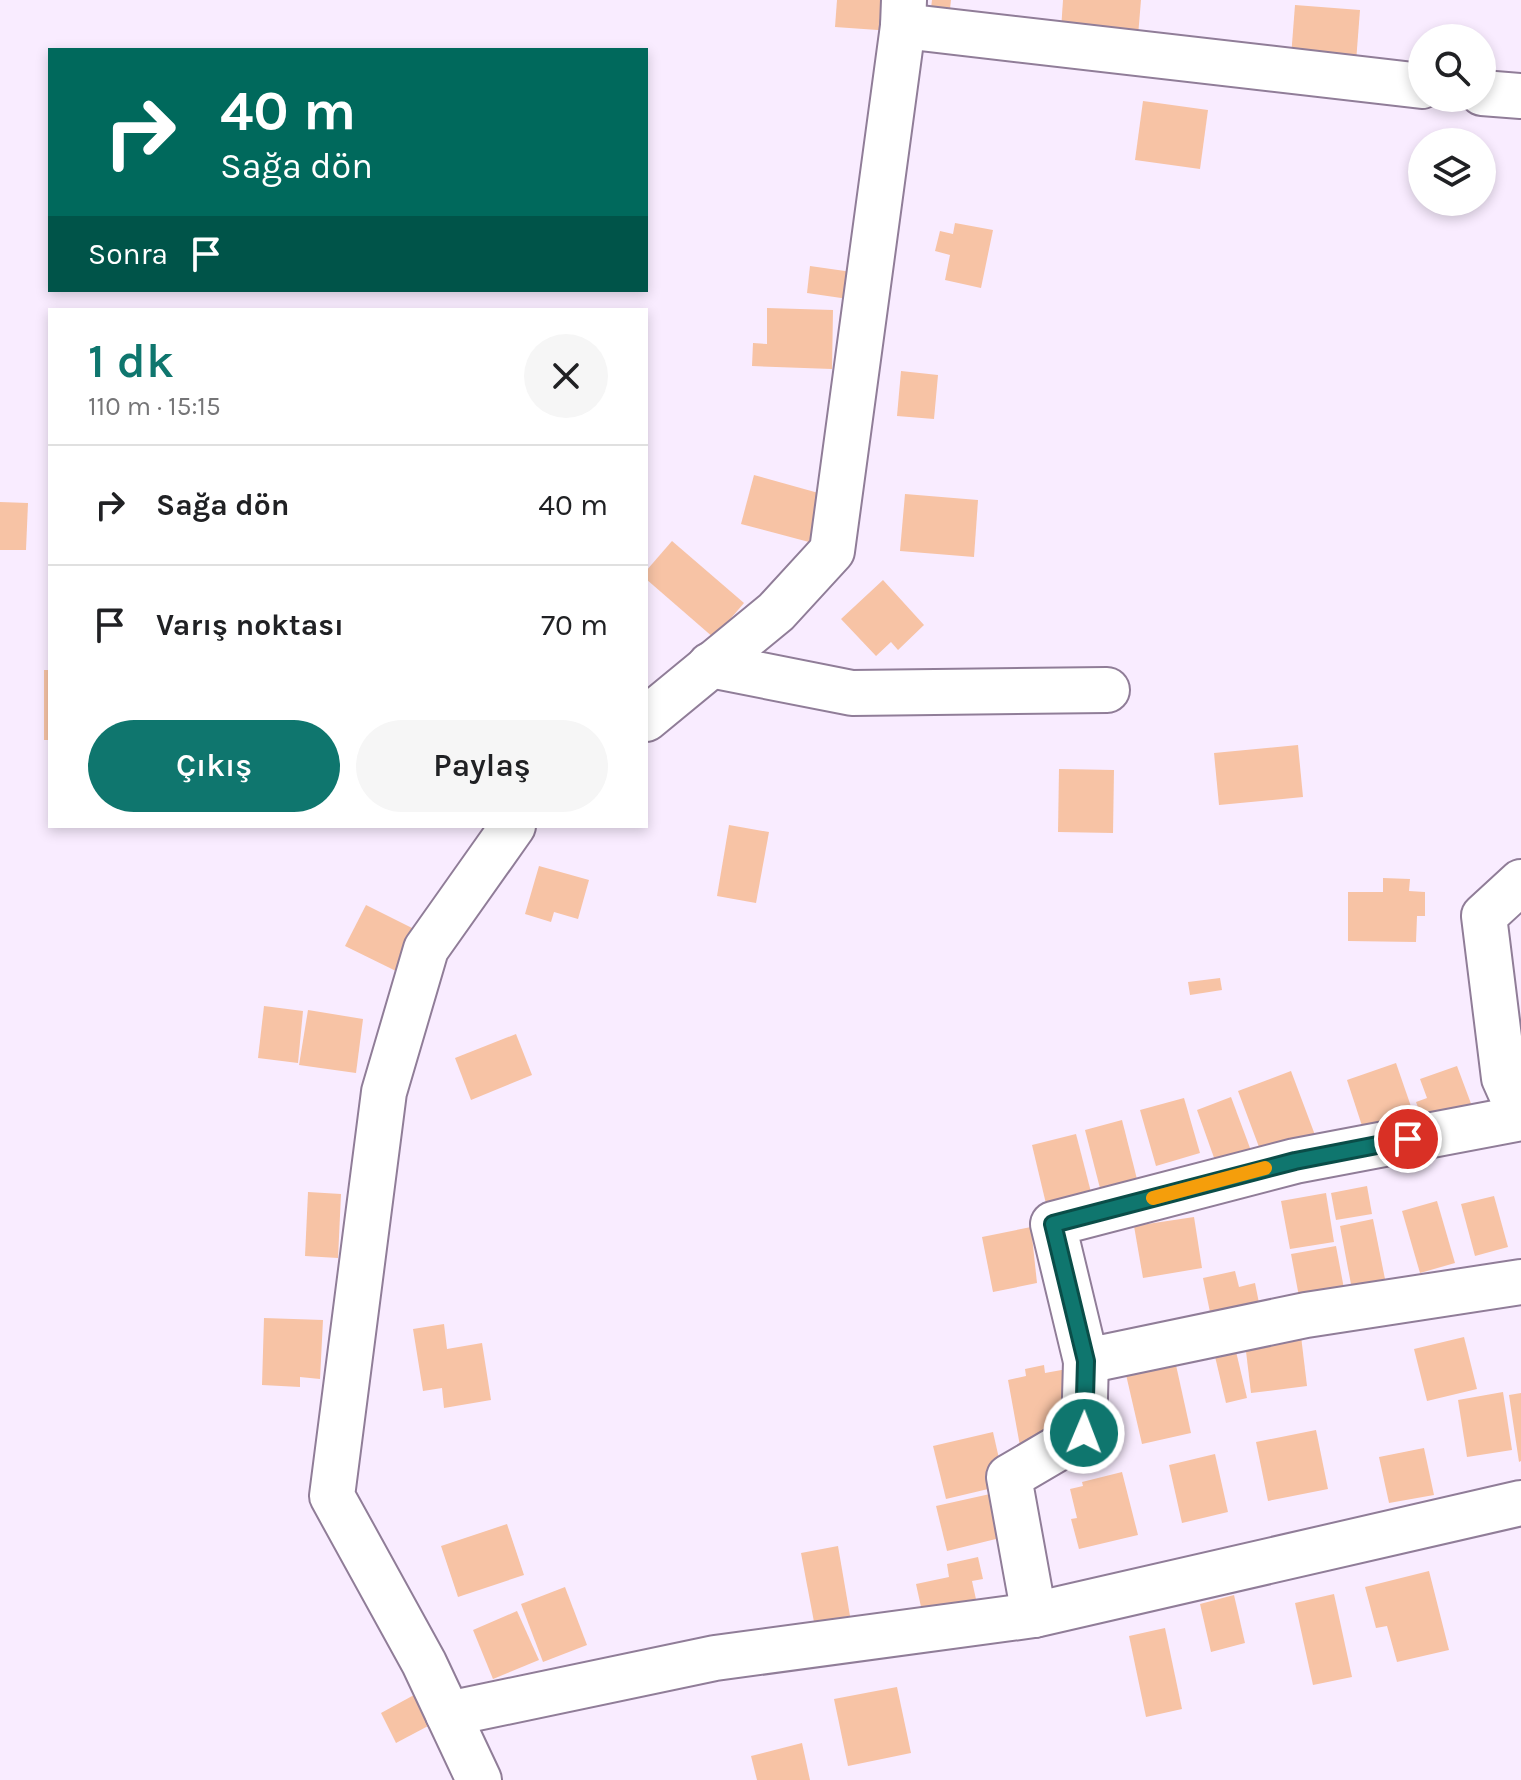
<!DOCTYPE html>
<html lang="tr">
<meta charset="utf-8">
<style>
:root{--surface:#fff;--page:#f6f6f6;--text:#202124;--muted:#757577;--line:#e0e0e0;--accent:#0f766e}
body{margin:0;font-family:Karla,sans-serif;background:var(--page);color:var(--text);height:100vh;display:flex;flex-direction:column;font-size:30px;white-space:nowrap}
*{box-sizing:border-box;margin:0}
p{font-size:26px;color:var(--muted)}
.icon{flex:none;width:44px;height:44px;fill:none;stroke:currentColor;stroke-width:2;stroke-linecap:round;stroke-linejoin:round}
.map{position:relative;flex:1;overflow:hidden}
.drawer{position:absolute;left:48px;top:308px;width:600px;height:520px;display:flex;flex-direction:column;background:var(--surface);border-radius:0px;box-shadow:0 4px 12px #0003}
.drawer>*{flex:none}
.banner{position:absolute;left:48px;top:48px;width:600px;height:244px;border-radius:0px;box-shadow:0 4px 12px #0003;background:#00695c;color:#fff;overflow:hidden}
.tools{position:absolute;left:1408px;top:24px;display:grid;gap:16px}
.tools a{display:grid;place-items:center;width:88px;height:88px;border-radius:50%;background:var(--surface);box-shadow:0 4px 12px #0003;font-size:40px}
.pin{position:absolute;display:grid;place-items:center;width:68px;height:68px;color:#fff;margin:-34px;border:4px solid #fff;border-radius:50%;box-shadow:0 2px 8px #0007}
.me{position:absolute;width:88px;margin:-44px;rotate:1deg;stroke-linejoin:round;filter:drop-shadow(0 0 6px #0008)}
.turn{display:flex;align-items:center;gap:28px;height:168px;padding:0 40px;font-size:36px}
.turn .icon{width:104px;height:104px;stroke-width:2.5}
.turn b{display:block;font-size:56px;line-height:68px}
.then{display:flex;align-items:center;height:76px;padding:0 40px;background:#0003;gap:16px;font-size:30px}
.round{display:grid;place-items:center;flex:none;width:84px;height:84px;border-radius:42px;background:var(--page)}
.headline{display:flex;align-items:center;justify-content:space-between;height:136px;padding:0 40px}
h1{font-size:48px;font-weight:600;line-height:60px;color:var(--accent)}
.action{display:flex;gap:16px;margin-top:auto;padding:16px 40px}
.action a{flex:1;height:92px;border-radius:48px;background:var(--accent);color:#fff;font-size:32px;font-weight:600;line-height:92px;text-align:center}
.action a+a{background:var(--page);color:var(--text)}
ul{padding:0;list-style:none}
li{display:flex;align-items:center;gap:24px;height:120px;padding:0 40px;border-top:2px solid var(--line)}
li div{flex:1}
li b{display:block;font-size:30px}
li em{font-style:normal}
.map>svg:first-child{display:block}
.building{fill:#f7c3a5}
.lines{fill:none;stroke-linecap:round;stroke-linejoin:round}
.minor-casing{stroke:#907d98;stroke-width:48}
.minor{stroke:#fff;stroke-width:44}
.route-casing{stroke:#0a4d48;stroke-width:20}
.route{stroke:#0f766e;stroke-width:14}
.slow{stroke:#f59e0b;stroke-width:14}
</style>
<div class="map">
<svg width="1521" height="1780" viewBox="0 0 1521 1780">
<rect width="100%" height="100%" fill="#f9ecff"/>
<!-- building -->
<g class="building">
<path d="M837,0H894L892,31L835,27Z"/>
<path d="M932,0H951L950,9L931,8Z"/>
<path d="M1063,0H1141L1138,36L1061,30Z"/>
<path d="M1295,5L1360,10L1356,62L1291,57Z"/>
<path d="M1143,101L1208,110L1200,169L1135,160Z"/>
<path d="M955,223L993,230L981,288L945,280L950,255L935,251L940,231L953,234Z"/>
<path d="M810,266L859,273L855,300L807,293Z"/>
<path d="M767,308L833,310L832,369L752,366L753,343L767,344Z"/>
<path d="M901,371L938,375L934,419L897,416Z"/>
<path d="M754,475L822,494L809,542L741,524Z"/>
<path d="M905,494L978,500L974,557L900,551Z"/>
<path d="M0,502L28,503L26,550H0Z"/>
<path d="M672,541L744,603L714,638L646,579V571Z"/>
<path d="M883,580L924,625L898,650L891,642L876,656L841,619Z"/>
<rect x="44" y="670" width="6" height="70"/>
<path d="M1298,745L1303,797L1219,805L1214,753Z"/>
<path d="M1059,769L1114,770L1113,833L1058,832Z"/>
<path d="M729,825L769,832L756,903L717,896Z"/>
<path d="M539,866L589,880L578,919L554,912L551,922L525,914Z"/>
<path d="M1383,878L1410,879L1409,891L1425,892V916H1417L1416,942L1348,941V892H1383Z"/>
<path d="M366,905L418,931L398,972L345,946Z"/>
<path d="M1220,978L1222,990L1190,995L1188,982Z"/>
<path d="M264,1006L303,1011L298,1063L258,1058Z"/>
<path d="M308,1010L363,1019L356,1073L299,1065Z"/>
<path d="M516,1034L532,1075L471,1100L455,1058Z"/>
<path d="M1396,1063L1416,1121L1366,1138L1347,1080Z"/>
<path d="M1457,1066L1476,1117L1428,1135L1416,1102L1427,1098L1420,1079Z"/>
<path d="M1291,1071L1315,1135L1262,1155L1238,1091Z"/>
<path d="M1231,1097L1253,1156L1218,1169L1197,1110Z"/>
<path d="M1184,1098L1200,1153L1156,1166L1140,1110Z"/>
<path d="M1122,1120L1139,1187L1102,1196L1085,1130Z"/>
<path d="M1076,1134L1092,1196L1047,1208L1032,1145Z"/>
<path d="M1367,1186L1372,1214L1336,1220L1331,1193Z"/>
<path d="M308,1192L341,1194L338,1258L305,1256Z"/>
<path d="M1326,1193L1334,1242L1290,1249L1281,1201Z"/>
<path d="M1494,1196L1508,1247L1475,1256L1461,1204Z"/>
<path d="M1437,1201L1455,1263L1420,1273L1402,1211Z"/>
<path d="M1194,1217L1202,1268L1143,1278L1134,1226Z"/>
<path d="M1373,1219L1387,1289L1353,1295L1340,1226Z"/>
<path d="M1031,1227L1037,1283L993,1292L982,1237Z"/>
<path d="M1336,1246L1345,1294L1300,1302L1291,1254Z"/>
<path d="M1235,1271L1239,1287L1255,1283L1260,1308L1211,1317L1203,1278Z"/>
<path d="M264,1318L323,1320L320,1379L300,1377V1387L262,1385Z"/>
<path d="M444,1324L447,1349L482,1343L491,1400L444,1408L442,1388L423,1391L413,1329Z"/>
<path d="M1301,1336L1307,1386L1251,1393L1245,1343Z"/>
<path d="M1464,1337L1477,1389L1427,1401L1414,1349Z"/>
<path d="M1234,1343L1247,1398L1226,1403L1213,1348Z"/>
<path d="M1174,1356L1191,1433L1142,1444L1124,1366Z"/>
<path d="M1044,1365L1045,1373L1067,1369L1078,1426L1020,1446L1008,1380L1026,1376L1025,1369Z"/>
<path d="M1503,1392L1512,1450L1467,1457L1458,1400Z"/>
<path d="M1521,1393V1461L1519,1462L1509,1395Z"/>
<path d="M1316,1430L1328,1489L1268,1501L1256,1442Z"/>
<path d="M993,1432L1005,1485L946,1499L933,1446Z"/>
<path d="M1424,1448L1434,1495L1389,1503L1379,1457Z"/>
<path d="M1215,1454L1228,1512L1182,1523L1169,1465Z"/>
<path d="M1122,1472L1138,1535L1079,1549L1071,1519L1077,1518L1070,1489L1083,1486L1082,1482Z"/>
<path d="M990,1494L1000,1538L947,1551L936,1506Z"/>
<path d="M507,1524L524,1575L458,1597L441,1546Z"/>
<path d="M838,1546L850,1616L814,1622L801,1553Z"/>
<path d="M978,1557L983,1579L972,1581L979,1613L925,1625L916,1584L949,1577L947,1564Z"/>
<path d="M1429,1571L1449,1650L1397,1662L1387,1626L1376,1628L1365,1587Z"/>
<path d="M565,1587L587,1645L543,1662L521,1604Z"/>
<path d="M1334,1594L1352,1677L1313,1685L1295,1603Z"/>
<path d="M1234,1595L1245,1643L1211,1652L1200,1604Z"/>
<path d="M517,1611L539,1660L493,1679L473,1630Z"/>
<path d="M1165,1628L1182,1709L1146,1717L1129,1636Z"/>
<path d="M897,1687L911,1753L848,1766L834,1699Z"/>
<path d="M414,1695L430,1725L396,1743L381,1713Z"/>
<path d="M802,1743L810,1780H757L751,1756Z"/>
</g>
<g class="lines">
<defs>
<g id="minor">
<path d="M903,26L1422,86"/>
<path d="M1482,93L1521,96"/>
<path d="M710,665L852,693L1107,690"/>
<path d="M646,719L776,612L832,551L903,26L904,0"/>
<path d="M1521,882L1484,916L1504,1078L1521,1116"/>
<path d="M1521,1118L1295,1161L1053,1224L1086,1361L1306,1315L1521,1282"/>
<path d="M1034,1615L1009,1477L1084,1433L1086,1361"/>
<path d="M448,1714L715,1658L1034,1615L1521,1503"/>
<path d="M479,1780L424,1663L332,1496L384,1092L426,949L513,826"/>
</g>
</defs>
<!-- minor casing -->
<use href="#minor" class="minor-casing"/>
<!-- minor -->
<use href="#minor" class="minor"/>
</g>
<g class="lines">
<defs>
<path id="route" d="M1084,1433L1086,1361L1053,1224L1295,1161L1408,1139"/>
</defs>
<!-- route casing -->
<use href="#route" class="route-casing"/>
<!-- route -->
<use href="#route" class="route"/>
<!-- slow -->
<path class="slow" d="M1153,1198L1265,1168"/>
</g>
</svg>
<div class="tools">
<a><svg class="icon" aria-label="search" viewBox="0 0 24 24"><circle cx="10" cy="10" r="6"/><path d="M15 15l6 6"/></svg></a>
<a><svg class="icon" aria-label="layers" viewBox="0 0 24 24"><path d="M12 4l9 5-9 5-9-5zM3 14l9 5 9-5"/></svg></a>
</div>
<div class="pin" style="left:1408px;top:1139px;background:#d93025"><svg class="icon" aria-label="arrive" viewBox="0 0 24 24"><path d="M6 21V4h12l-3 4 3 4H6"/></svg></div>
<svg class="me" style="left:1084px;top:1433px" viewBox="-20 -20 40 40"><circle r="17" fill="#0f766e" stroke="#fff" stroke-width="3"/><path d="M0-11L8 9 0 5-8 9z" fill="#fff"/></svg>
<div class="banner">
<div class="turn"><svg class="icon" aria-label="right" viewBox="0 0 24 24"><path d="M7 20v-9h11M14 6l5 5-5 5"/></svg><div><b>40 m</b>Sağa dön</div></div>
<div class="then">Sonra<svg class="icon" aria-label="arrive" viewBox="0 0 24 24"><path d="M6 21V4h12l-3 4 3 4H6"/></svg></div>
</div>
<section class="drawer">
<div class="headline"><div><h1>1 dk</h1><p>110 m · 15:15</p></div><a class="round"><svg class="icon" aria-label="close" viewBox="0 0 24 24"><path d="M6 6l12 12M18 6L6 18"/></svg></a></div>
<ul>
<li><svg class="icon" aria-label="right" viewBox="0 0 24 24"><path d="M7 20v-9h11M14 6l5 5-5 5"/></svg><div><b>Sağa dön</b></div><em>40 m</em></li>
<li><svg class="icon" aria-label="arrive" viewBox="0 0 24 24"><path d="M6 21V4h12l-3 4 3 4H6"/></svg><div><b>Varış noktası</b></div><em>70 m</em></li>
</ul>
<div class="action"><a>Çıkış</a><a>Paylaş</a></div>
</section>
</div>
